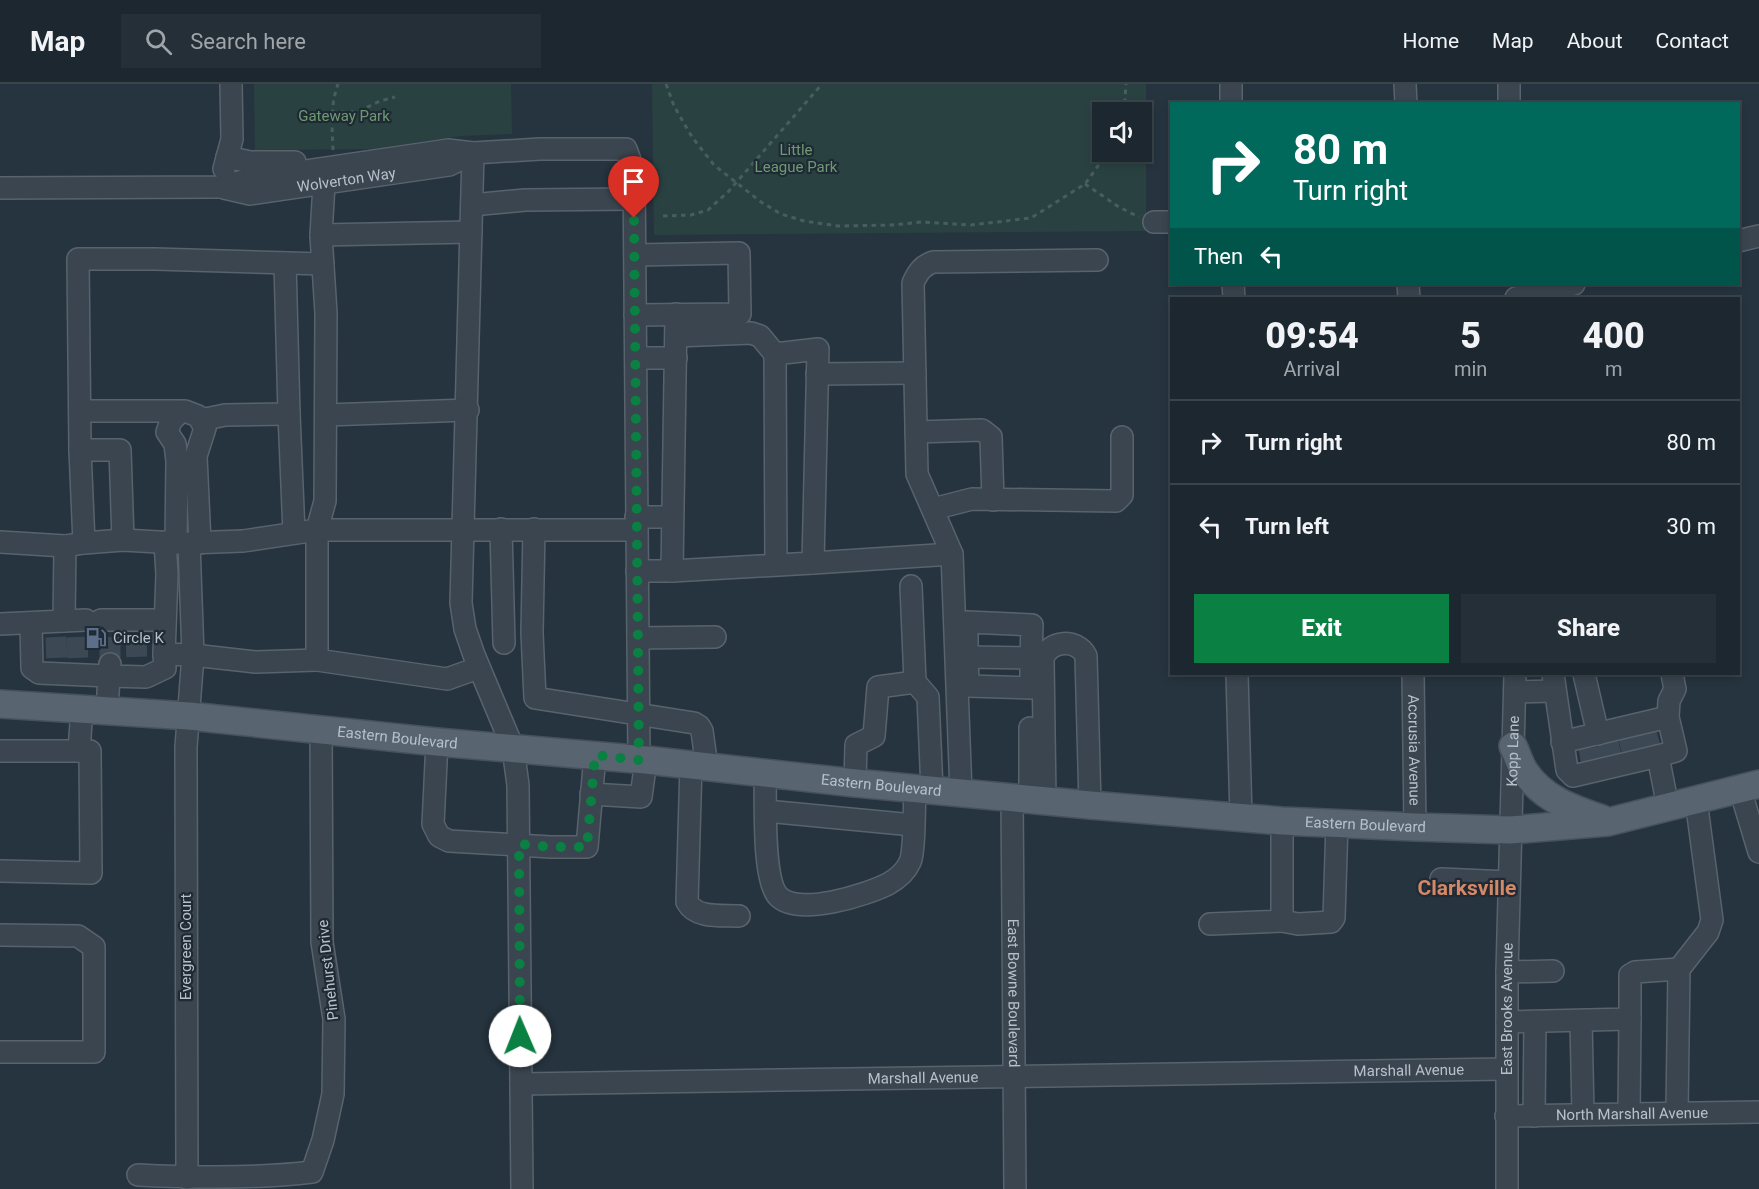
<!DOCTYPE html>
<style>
:root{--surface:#1c272f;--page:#252f37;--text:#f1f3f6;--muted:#a0a5aa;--line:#3a444b;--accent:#0b8043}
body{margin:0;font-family:Roboto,sans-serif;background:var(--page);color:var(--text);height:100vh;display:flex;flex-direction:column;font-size:22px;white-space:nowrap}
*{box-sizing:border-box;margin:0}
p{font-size:20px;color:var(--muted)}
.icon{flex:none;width:33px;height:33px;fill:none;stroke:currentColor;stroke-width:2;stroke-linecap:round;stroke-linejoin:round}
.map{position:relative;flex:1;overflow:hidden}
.sheet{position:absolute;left:1170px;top:213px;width:570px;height:378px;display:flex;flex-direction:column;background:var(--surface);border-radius:0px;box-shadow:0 3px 9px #0003,0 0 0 2px var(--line)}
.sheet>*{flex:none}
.banner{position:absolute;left:1170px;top:18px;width:570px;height:183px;border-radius:0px;box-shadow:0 3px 9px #0003,0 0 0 2px var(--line);background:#00695c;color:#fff;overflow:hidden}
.buttons{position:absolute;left:1092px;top:18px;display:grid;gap:12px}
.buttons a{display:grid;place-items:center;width:60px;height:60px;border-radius:0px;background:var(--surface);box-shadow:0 3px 9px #0003,0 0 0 2px var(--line);font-size:30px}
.pin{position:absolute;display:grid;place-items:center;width:51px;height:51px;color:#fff;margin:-62px -26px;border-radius:50% 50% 50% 0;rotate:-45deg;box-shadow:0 0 6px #0007}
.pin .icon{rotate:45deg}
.me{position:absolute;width:66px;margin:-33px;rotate:359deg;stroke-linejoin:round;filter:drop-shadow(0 0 4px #0008)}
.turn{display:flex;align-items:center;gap:21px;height:126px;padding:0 24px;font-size:27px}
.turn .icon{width:78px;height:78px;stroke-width:2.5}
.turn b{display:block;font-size:42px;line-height:51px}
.then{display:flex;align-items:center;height:57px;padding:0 24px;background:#0003;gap:12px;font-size:22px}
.eta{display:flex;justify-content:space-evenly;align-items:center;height:102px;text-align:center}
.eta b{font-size:36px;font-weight:800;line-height:42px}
.action{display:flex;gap:12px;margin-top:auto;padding:12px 24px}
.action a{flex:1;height:69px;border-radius:0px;background:var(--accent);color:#fff;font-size:24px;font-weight:800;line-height:69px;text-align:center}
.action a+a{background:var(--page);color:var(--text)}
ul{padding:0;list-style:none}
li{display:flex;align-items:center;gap:18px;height:84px;padding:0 24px;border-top:2px solid var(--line)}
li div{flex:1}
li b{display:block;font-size:22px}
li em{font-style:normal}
header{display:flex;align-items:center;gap:36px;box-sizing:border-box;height:84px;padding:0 30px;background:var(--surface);border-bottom:2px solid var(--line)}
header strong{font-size:28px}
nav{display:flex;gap:33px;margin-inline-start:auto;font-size:21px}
.search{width:420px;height:54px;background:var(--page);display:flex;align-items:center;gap:15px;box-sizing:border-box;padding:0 21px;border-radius:0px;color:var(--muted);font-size:22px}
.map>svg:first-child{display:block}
.green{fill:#294241;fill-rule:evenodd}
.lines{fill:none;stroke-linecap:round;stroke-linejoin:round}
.minor-tunnel{stroke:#3c4954;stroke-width:21;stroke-dasharray:21 10;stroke-linecap:butt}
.minor-casing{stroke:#58636d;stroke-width:24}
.major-casing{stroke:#46515b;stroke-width:30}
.path{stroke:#485e5e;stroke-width:3;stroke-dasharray:4.5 4.5;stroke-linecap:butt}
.minor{stroke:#3a454f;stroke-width:21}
.major{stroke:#58646f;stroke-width:27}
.route{stroke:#0b8043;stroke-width:10;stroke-dasharray:0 18}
.labels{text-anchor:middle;stroke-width:4.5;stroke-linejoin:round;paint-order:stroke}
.park-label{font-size:15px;fill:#6e9a73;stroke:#1f2a34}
.street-label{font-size:15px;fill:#b6c0ca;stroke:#1f2a34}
.poi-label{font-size:15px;fill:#b6c0ca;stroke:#1f2a34;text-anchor:start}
.district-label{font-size:21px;font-weight:bold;fill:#d38968;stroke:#1f2a34}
</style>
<header>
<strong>Map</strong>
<div class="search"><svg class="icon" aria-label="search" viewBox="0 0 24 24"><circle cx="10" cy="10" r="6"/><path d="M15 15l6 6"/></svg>Search here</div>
<nav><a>Home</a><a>Map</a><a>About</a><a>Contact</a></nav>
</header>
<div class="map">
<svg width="1759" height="1105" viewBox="0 0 1759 1105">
<rect width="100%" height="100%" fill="#26343f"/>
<!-- green -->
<g class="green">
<path d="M254,0H511L512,50L460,52L371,65L255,66Z"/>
<path d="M652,0H1146V147L654,151ZM1102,28H1142V68H1102Z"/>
</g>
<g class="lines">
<!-- minor-tunnel -->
<g class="minor-tunnel">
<path d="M136,552L137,580"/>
<path d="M56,553L57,580"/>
<path d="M77,553L78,580"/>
<path d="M110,553V580"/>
<path d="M1646,649L1651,666"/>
<path d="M1629,654L1633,671"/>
<path d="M1608,659L1612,676"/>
<path d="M1589,664L1592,681"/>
</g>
<defs>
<g id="minor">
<path d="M1231,0V20"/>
<path d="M1405,0L1406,20"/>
<path d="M1509,0V20"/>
<path d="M473,69L461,519L465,545L474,571L513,664L518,701L522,1105"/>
<path d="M227,73L250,78H295"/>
<path d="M224,85L232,55L231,0"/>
<path d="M321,85L324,100L321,151L326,229L325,417L317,446V576L447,595L478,584"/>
<path d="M0,104L218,103L252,95L448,66L473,69L540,65H626L634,87L639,676"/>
<path id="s1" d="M224,104L250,110L449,81L473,69"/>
<path d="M472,121L525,116L634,115"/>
<path d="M1154,138H1172"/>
<path d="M321,151L471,148"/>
<path d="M1738,157L1759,152"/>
<path d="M635,171L739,169L740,230L635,231"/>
<path d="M1233,200L1234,214"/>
<path d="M1408,200L1409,214"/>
<path d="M1516,214L1574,200"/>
<path d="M676,252L751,249L760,252L775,270"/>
<path d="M636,274H676"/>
<path d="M817,290L915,289"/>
<path d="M80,327H185L198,332L205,344L196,372L200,459"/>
<path d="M289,330L294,449"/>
<path d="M326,331L468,326"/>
<path d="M201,336L225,331L289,330L285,179"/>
<path d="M916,348L982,346L991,353L993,416"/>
<path d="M80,366H120L123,456"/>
<path d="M933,425L972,415L1116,417L1122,411V353"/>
<path d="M636,433H672"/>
<path d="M501,445L504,559"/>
<path d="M534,445L532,549L535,614L694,639L699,642L702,647L707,683"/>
<path d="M0,458L65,462L84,459L80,366L78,175H155L323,180"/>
<path d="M84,459L123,456L176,459"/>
<path d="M176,459L177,377L175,360L167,348L171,337L180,328"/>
<path d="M813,479L952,470"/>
<path d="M637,487H672L813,479L818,265L775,270L776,481"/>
<path d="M672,487L676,230"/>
<path d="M911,502L915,598L928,613L932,706"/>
<path d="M101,536H165"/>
<path d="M64,537L86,536"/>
<path d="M31,539L32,584L39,589L109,592L107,626"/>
<path d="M0,540L64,537L65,462"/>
<path d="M638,554L715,553"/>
<path d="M967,563V538L1032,541L1031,574"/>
<path d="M164,570L167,490L165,458"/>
<path d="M110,580L109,592L146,593L165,584L164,570L193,571L189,459L243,457L317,446H636"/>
<path d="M1237,590L1241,733"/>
<path id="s2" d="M1413,590L1415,743"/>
<path d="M1553,590L1567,686L1573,692L1658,672"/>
<path d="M1584,590L1598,650"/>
<path d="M968,598L967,573L1031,574V601"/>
<path d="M968,602L1031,604"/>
<path d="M1515,608L1555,607"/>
<path d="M437,658L433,740L439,752L449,757L551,763H587L595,671"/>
<path d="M1562,658L1668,633"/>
<path d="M0,667H90L91,789L0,787"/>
<path d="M79,667L82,624"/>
<path d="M691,681L687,818C696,835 722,831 739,832"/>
<path d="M765,690C766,716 762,794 778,812C798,833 866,811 888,800C897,795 906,787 910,778C915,767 914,719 915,704"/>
<path d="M855,699L856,661L874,652L878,603L915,598"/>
<path d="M1740,705L1759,768"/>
<path d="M961,709L952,470L917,390L913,199C918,188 922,182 933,178L1097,176"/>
<path d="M591,710L641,713L646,676"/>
<path id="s3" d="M1012,713L1015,1105"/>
<path d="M1030,715V644"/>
<path d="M1045,717L1043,575C1049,556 1077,554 1086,572L1090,721"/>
<path d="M1668,723L1658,672L1676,667L1668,633L1669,617L1675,605L1672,590"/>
<path d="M766,727L913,741"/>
<path d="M1441,795L1509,798"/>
<path d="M1282,837L1298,840L1331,838L1334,834L1337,739"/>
<path d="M1210,840L1282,837V737"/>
<path d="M0,851L78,852L94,863V968H0"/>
<path d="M1507,888L1553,887"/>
<path d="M1581,937L1583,1030"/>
<path d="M1507,938L1630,935V891L1635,888L1679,885"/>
<path id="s4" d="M521,1000L1506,985"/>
<path d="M1677,1028L1679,885L1708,848L1712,836L1696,716"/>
<path d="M1629,1029L1630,935"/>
<path id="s5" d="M1506,1032L1759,1028"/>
<path d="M1534,1032L1535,938"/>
<path d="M138,1091C197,1094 254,1095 312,1088L323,1056L333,1010L334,935L322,858L321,645"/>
<path d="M187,1094L186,663L193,571L256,578L317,576"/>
<path id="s6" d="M1507,1105V888L1515,590"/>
</g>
<g id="major">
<path id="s7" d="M0,620L189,632L437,658L646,676L855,699L1090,721L1282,737L1415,743L1510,746L1608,738L1759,700"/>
<path d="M1513,662C1517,670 1520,681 1525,688C1543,715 1573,725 1602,735"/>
</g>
</defs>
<!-- minor casing -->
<use href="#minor" class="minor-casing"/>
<!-- major casing -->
<use href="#major" class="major-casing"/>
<!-- path -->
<g class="path">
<path d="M666,0L674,22L692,53L714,81L761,118L781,130L804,137L838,142L892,141L922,138L971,141L1031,134L1085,100L1108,68"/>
<path d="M332,28H357L380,17L395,13"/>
<path d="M1124,28L1126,0"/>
<path d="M333,66C332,44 330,22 338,0"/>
<path d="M1085,100L1119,123L1139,133"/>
<path d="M663,132L691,131L708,126L728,108L822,0"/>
</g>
<!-- minor -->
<use href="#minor" class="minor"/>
<!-- major -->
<use href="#major" class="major"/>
</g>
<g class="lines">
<!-- route -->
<path class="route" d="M520,952L519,760L551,763H587L595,671L639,676L634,134"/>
</g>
<!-- icons -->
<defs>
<symbol id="fuel-bare" viewBox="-9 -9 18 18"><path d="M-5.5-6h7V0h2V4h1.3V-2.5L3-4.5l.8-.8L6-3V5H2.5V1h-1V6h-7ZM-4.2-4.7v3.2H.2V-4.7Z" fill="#5c6f8a" stroke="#1f2a34" stroke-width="2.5" paint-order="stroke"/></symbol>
</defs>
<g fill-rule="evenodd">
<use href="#fuel-bare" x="81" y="539" width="30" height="30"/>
</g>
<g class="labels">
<!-- park labels -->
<g class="park-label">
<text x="344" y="37">Gateway Park</text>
<text x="796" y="71">Little<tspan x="796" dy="17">League Park</tspan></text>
</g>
<!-- street labels -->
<g class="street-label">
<text dy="5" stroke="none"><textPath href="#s1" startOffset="124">Wolverton Way</textPath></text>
<text dy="5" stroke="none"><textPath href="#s7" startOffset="399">Eastern Boulevard</textPath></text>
<text dy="5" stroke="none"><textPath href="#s2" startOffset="76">Accrusia Avenue</textPath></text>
<text dy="5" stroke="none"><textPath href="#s6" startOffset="438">Kopp Lane</textPath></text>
<text dy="5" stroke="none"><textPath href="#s7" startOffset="885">Eastern Boulevard</textPath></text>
<text dy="5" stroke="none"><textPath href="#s7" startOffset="1371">Eastern Boulevard</textPath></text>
<text transform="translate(186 863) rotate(-90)" y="5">Evergreen Court</text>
<text transform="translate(328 886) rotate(-96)" y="5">Pinehurst Drive</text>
<text dy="5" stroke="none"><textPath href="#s3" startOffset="196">East Bowne Boulevard</textPath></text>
<text dy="5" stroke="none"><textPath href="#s6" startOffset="180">East Brooks Avenue</textPath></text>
<text dy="5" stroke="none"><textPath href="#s4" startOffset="888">Marshall Avenue</textPath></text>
<text dy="5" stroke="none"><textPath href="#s4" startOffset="402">Marshall Avenue</textPath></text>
<text dy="5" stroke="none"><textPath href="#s5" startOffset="126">North Marshall Avenue</textPath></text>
</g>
<!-- poi labels -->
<g class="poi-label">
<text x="113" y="559">Circle K</text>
</g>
<!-- district labels -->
<g class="district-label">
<text x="1467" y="811">Clarksville</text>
</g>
</g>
</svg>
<div class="buttons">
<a><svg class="icon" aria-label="sound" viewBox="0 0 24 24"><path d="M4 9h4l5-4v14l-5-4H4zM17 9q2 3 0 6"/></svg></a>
</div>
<div class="pin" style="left:634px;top:134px;background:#d93025"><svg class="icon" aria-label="arrive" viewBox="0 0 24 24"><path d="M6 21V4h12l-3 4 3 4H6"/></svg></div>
<svg class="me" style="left:520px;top:952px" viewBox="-20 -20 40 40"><circle r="19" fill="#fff"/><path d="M0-13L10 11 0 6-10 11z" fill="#0b8043"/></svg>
<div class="banner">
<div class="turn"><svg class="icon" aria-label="right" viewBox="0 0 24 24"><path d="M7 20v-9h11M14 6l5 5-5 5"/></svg><div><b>80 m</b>Turn right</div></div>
<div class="then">Then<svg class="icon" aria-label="left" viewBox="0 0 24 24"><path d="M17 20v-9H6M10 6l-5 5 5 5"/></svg></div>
</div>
<section class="sheet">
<div class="eta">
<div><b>09:54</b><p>Arrival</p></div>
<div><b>5</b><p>min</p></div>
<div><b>400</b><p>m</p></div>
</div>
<ul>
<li><svg class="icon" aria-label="right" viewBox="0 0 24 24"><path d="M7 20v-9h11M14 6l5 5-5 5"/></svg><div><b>Turn right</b></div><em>80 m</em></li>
<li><svg class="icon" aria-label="left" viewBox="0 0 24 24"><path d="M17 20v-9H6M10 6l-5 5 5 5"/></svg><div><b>Turn left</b></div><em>30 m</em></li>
</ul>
<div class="action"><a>Exit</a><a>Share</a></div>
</section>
</div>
